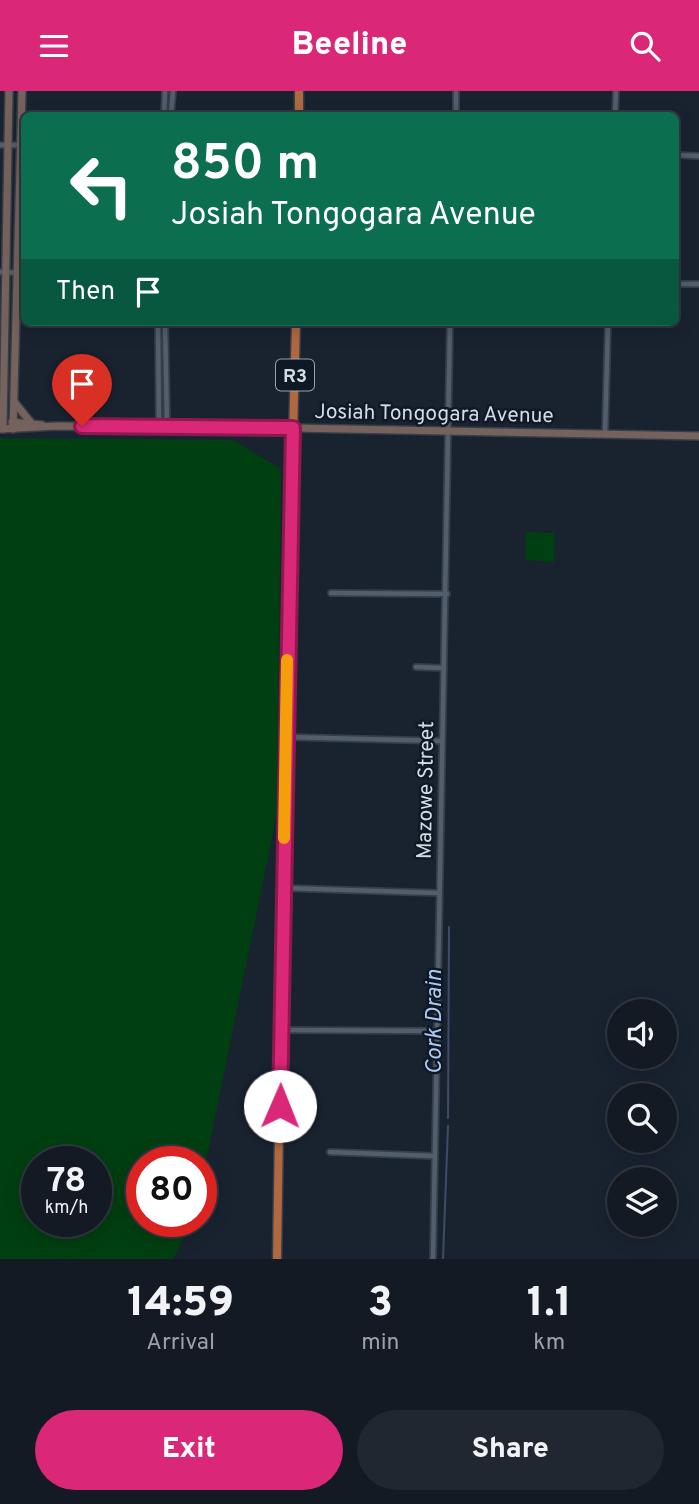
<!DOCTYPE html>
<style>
:root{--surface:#131a24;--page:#202731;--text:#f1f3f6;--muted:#9da1a6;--line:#323841;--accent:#db2777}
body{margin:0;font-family:Overpass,sans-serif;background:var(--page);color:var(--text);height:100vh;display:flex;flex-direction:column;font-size:26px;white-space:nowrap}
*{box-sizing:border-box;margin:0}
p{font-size:23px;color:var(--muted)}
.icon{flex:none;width:38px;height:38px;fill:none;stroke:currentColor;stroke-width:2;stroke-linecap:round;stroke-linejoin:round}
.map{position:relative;height:1168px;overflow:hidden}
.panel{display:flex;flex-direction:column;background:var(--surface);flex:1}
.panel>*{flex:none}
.top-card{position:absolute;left:21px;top:21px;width:658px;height:214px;border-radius:10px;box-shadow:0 4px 18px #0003,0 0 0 2px var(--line);background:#0b6e4f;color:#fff;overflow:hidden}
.fabs{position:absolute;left:607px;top:908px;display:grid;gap:14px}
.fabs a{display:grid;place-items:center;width:70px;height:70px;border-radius:50%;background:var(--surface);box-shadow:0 4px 18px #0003,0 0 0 2px var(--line);font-size:35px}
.speed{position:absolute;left:21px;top:1055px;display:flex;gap:14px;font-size:35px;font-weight:700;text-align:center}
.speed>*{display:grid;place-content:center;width:91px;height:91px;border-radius:50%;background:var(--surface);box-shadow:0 4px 18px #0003,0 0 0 2px var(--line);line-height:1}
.speed small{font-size:18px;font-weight:400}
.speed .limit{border:10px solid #d22;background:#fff;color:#111}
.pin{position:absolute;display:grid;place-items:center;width:60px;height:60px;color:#fff;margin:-72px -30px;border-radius:50% 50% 50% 0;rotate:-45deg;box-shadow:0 0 7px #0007}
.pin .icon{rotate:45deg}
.me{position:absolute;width:77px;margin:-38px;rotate:1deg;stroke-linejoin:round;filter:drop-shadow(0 0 5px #0008)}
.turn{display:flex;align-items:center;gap:24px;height:147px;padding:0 35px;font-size:32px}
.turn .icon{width:91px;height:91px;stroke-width:2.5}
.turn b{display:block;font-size:49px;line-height:60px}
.then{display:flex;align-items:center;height:66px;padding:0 35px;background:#0003;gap:14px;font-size:26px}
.eta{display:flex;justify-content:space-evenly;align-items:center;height:119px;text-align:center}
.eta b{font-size:42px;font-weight:800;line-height:49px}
.action{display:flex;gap:14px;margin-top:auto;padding:14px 35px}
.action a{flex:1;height:80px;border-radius:42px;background:var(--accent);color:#fff;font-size:28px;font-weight:800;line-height:80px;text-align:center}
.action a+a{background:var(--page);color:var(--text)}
header{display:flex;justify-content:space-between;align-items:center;height:91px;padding:0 35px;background:var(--accent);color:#fff;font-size:32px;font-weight:800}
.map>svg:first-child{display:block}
.green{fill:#003f11;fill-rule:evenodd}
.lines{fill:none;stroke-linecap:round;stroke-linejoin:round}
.stream{stroke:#404b66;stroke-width:2}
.minor-casing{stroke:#363e48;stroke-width:8}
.secondary-casing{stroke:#363e48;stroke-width:10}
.trunk-casing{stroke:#363e48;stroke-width:11}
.minor{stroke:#525e6d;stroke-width:4.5}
.secondary{stroke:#75625c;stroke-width:7}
.trunk{stroke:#b0693e;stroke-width:8}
.route-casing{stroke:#8e194d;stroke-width:18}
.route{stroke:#db2777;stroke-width:12}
.slow{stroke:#f59e0b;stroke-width:12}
.labels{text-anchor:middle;stroke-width:5;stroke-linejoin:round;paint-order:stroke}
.shield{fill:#0f1926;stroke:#99a1ab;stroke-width:2}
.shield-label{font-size:19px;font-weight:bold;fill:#d4dbe4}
.street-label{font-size:21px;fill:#d4dbe4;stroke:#0f1926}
.water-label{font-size:23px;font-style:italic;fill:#aecaf1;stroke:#0f1926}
</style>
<header><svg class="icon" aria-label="menu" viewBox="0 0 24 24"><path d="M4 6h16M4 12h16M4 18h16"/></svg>Beeline<svg class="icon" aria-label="search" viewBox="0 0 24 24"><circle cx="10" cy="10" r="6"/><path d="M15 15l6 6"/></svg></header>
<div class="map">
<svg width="699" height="1168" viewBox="0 0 699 1168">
<rect width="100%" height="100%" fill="#192330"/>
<!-- green -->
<g class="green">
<path d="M0,347L233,349L281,378L277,722L201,1095V1071H142V1130L192,1131L173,1168H0ZM37,1071H96V1130H37Z"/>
<path d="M526,441L555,442L554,471L525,469Z"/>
</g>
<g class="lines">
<!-- stream -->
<g class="stream">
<path d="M448,1027L449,836"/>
<path d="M443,1168L448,1035"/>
</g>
<defs>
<g id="minor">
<path d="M164,24L165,0"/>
<path d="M171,24L173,0"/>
<path d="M456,24V0"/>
<path d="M615,24L616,0"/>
<path d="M0,54H24"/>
<path d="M676,64L699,65"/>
<path d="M0,181L24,182"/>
<path d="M676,193H699"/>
<path d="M158,231L159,336"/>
<path d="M165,231L167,335"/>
<path d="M605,343L608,231"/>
<path d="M331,502L447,503"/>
<path d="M416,576L444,577"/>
<path d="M286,646L442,650"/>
<path d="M283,797L439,802"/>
<path d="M281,939L437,940"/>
<path d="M330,1061L434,1065"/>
<path d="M433,1168L450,231"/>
</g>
<g id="secondary">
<path d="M15,312L32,333"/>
<path d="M12,331L42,334"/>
<path d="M0,338L57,335L294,337L699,345"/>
<path d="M3,338L9,0"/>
<path d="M13,338L22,0"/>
</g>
<g id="trunk">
<path d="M299,24V0"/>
<path d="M277,1168L285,646L296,231"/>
</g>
</defs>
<!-- minor casing -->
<use href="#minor" class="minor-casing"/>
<!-- secondary casing -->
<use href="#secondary" class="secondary-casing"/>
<!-- trunk casing -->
<use href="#trunk" class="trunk-casing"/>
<!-- minor -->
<use href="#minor" class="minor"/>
<!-- secondary -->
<use href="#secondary" class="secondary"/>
<!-- trunk -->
<use href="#trunk" class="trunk"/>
</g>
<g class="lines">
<defs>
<path id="route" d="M82,335L293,337L280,1015"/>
</defs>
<!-- route casing -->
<use href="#route" class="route-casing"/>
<!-- route -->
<use href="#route" class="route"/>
<!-- slow -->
<path class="slow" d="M284,747L287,569"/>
</g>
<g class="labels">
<!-- shield labels -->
<rect class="shield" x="276" y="268.5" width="38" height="31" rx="5"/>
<g class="shield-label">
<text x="295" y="291">R3</text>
</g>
<!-- street labels -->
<g class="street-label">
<text transform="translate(434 322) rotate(1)" y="7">Josiah Tongogara Avenue</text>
<text transform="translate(425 699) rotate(-89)" y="7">Mazowe Street</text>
</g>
<!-- water labels -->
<g class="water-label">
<text transform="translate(433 931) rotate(-90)" y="8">Cork Drain</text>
</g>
</g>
</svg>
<div class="fabs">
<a><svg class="icon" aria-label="sound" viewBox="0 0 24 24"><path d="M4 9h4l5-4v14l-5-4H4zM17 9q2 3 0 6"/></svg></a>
<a><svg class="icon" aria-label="search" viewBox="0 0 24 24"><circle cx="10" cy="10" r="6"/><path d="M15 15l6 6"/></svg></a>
<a><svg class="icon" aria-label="layers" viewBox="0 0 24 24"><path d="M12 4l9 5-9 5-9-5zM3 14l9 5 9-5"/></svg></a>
</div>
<div class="speed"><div>78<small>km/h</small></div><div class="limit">80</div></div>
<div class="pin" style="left:82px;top:335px;background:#d93025"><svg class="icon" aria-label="arrive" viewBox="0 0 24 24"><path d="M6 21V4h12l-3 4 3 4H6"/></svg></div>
<svg class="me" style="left:280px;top:1015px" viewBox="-20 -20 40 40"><circle r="19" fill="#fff"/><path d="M0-13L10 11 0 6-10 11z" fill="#db2777"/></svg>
<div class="top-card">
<div class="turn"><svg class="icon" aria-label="left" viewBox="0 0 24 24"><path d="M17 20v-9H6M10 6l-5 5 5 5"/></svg><div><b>850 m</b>Josiah Tongogara Avenue</div></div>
<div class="then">Then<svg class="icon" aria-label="arrive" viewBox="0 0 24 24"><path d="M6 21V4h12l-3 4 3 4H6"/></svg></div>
</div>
</div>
<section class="panel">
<div class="eta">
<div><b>14:59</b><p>Arrival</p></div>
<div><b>3</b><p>min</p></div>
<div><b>1.1</b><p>km</p></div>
</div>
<div class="action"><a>Exit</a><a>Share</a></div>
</section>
